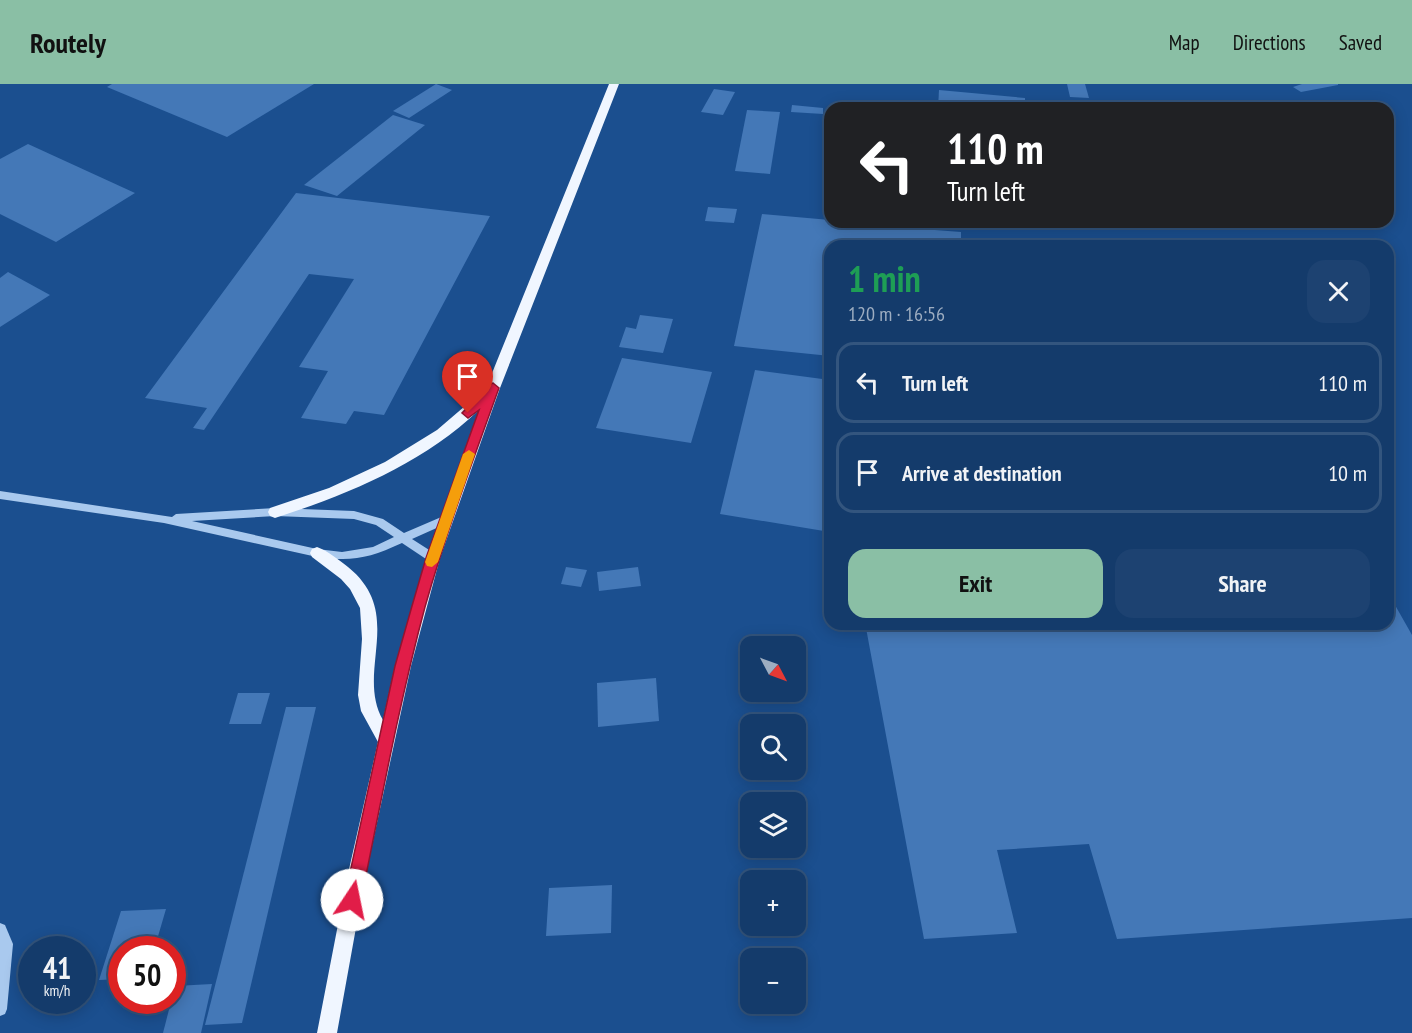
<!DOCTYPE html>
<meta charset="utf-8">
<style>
:root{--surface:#143b6b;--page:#1d4271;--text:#f1f3f6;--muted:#9dadc1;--line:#33557e;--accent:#8abfa5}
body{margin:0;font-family:"PT Sans Narrow",sans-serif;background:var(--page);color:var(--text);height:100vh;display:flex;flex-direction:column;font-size:22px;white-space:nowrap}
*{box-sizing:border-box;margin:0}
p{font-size:20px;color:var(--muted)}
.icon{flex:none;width:33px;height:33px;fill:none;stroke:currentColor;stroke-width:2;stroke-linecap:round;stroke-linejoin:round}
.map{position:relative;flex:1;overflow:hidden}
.side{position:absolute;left:824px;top:156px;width:570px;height:390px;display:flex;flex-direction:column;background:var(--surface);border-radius:18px;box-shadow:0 3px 15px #0003,0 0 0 2px var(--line)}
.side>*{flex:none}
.hud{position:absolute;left:824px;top:18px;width:570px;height:126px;border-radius:18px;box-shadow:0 3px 15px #0003,0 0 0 2px var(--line);background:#202124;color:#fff;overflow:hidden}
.needle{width:39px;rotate:131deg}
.controls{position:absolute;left:740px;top:552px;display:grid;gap:12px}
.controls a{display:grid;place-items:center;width:66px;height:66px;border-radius:12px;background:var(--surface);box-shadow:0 3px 15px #0003,0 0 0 2px var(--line);font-size:30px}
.speed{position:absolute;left:18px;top:852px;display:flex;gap:12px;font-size:30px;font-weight:700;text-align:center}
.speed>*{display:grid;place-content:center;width:78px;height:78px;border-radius:50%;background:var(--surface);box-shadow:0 3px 15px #0003,0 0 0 2px var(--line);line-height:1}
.speed small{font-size:15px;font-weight:400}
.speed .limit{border:9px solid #d22;background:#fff;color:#111}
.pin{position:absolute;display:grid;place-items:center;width:51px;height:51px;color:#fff;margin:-62px -26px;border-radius:50% 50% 50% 0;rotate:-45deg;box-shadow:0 0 6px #0007}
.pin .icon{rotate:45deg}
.me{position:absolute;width:66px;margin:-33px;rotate:11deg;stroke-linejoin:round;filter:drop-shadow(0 0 4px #0008)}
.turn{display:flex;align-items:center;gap:21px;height:126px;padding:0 24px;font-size:27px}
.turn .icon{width:78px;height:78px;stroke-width:2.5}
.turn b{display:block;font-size:42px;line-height:51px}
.round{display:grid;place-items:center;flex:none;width:63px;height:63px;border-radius:18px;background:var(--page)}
.head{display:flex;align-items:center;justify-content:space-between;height:102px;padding:0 24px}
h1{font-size:36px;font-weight:800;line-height:45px;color:#1e9e55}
.action{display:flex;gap:12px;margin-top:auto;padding:12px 24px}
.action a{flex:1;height:69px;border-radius:18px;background:var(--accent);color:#111;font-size:24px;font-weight:800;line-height:69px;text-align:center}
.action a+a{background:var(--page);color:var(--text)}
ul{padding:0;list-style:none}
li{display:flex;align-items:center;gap:18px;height:81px;margin:0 12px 9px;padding:0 12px;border:3px solid var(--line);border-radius:18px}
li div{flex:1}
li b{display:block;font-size:22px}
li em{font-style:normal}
header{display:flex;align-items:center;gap:36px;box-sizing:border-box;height:84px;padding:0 30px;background:var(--accent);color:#111}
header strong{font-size:28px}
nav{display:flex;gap:33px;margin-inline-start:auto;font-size:21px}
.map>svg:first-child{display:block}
.building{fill:#4478b7}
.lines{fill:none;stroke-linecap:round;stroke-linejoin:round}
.minor{fill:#a9c9ee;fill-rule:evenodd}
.major{fill:#f0f6ff;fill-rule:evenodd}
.route{fill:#e11d48;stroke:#92132f;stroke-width:1.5}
.slow{fill:#f59e0b}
</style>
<header>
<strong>Routely</strong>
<nav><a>Map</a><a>Directions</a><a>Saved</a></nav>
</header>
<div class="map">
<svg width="1412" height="949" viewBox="0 0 1412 949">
<rect width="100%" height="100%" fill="#1b4f8f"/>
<!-- building -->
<g class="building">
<path d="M112,0H314L227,53L107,3Z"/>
<path d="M436,0L452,6L409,34L393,27Z"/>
<path d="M1067,0H1085L1089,14L1070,13Z"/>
<path d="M1302,0H1338V1L1301,8L1293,3Z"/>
<path d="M714,5L735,8L723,31L701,28Z"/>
<path d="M939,6L1025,14V24H938Z"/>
<path d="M792,21L823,24V30L791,28Z"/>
<path d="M747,26L780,28L770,90L735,87Z"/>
<path d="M393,31L425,41L337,112L304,101Z"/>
<path d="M28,60L135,109L56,158L0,130V75Z"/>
<path d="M296,109L490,132L384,331L354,327L346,340L301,334L328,287L299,283L354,195L309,190L204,346L193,344L207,324L145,314Z"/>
<path d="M708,123L737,125L734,139L705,137Z"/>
<path d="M762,130L830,136V138L961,148V162H830V272L734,262Z"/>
<path d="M8,188L50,211L0,243V194Z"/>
<path d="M640,231L673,235L663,269L619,263L626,243L636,245Z"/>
<path d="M622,274L712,288L691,359L596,344Z"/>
<path d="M755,286L830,296V448L720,430Z"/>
<path d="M566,483L587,486L581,503L561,500Z"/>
<path d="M638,483L641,502L599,507L597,488Z"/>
<path d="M1388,514H1391L1412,551V834L1117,855L1089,760L997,766L1017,849L924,855L866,544L936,540H1388Z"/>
<path d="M656,594L659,637L598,643L597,599Z"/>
<path d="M238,609H270L261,640H229Z"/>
<path d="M286,623H316L242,939L205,941Z"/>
<path d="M612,801L611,849L546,852L549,804Z"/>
<path d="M166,825L154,866H122V895L99,896L121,827Z"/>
<path d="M212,900L201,949H163L175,902Z"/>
</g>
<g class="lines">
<!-- minor -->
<g class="minor">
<path d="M0,407L172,433L176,430L275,424L354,427L383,435L404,449L446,431L450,432L451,435L450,438L412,455L437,471L438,474L437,477H429L402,459C369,474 353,478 317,473L164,439L0,415ZM275,432L354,435L376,441L394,453L373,463L342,468L317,465L192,437Z"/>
<path d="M0,839L5,841L13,860L7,925L5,930L0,932Z"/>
</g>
<!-- major -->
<path class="major" d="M609,0H619L500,304L440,474L411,582L365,794L337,949H317L347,794L378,658L361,627L358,611L362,555L360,524L350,505L341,495L312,473L310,469L312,465L317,463C328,467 339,476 348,483C406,530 355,587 383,636L395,582L426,474L479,326C422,380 349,410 275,434L270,432L268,428L270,424L329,404L385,378L437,346L486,304Z"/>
</g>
<!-- route -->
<path class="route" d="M493,299L499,304C473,376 446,449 425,523C399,620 381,718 361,816L358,822L352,825L346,822L344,816L395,582L412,522L426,474L479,326L468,334L462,329L489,301Z"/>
<!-- slow -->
<path class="slow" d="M469,366L475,370L438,478L432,483L427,482L425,478L463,370Z"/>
</svg>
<div class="controls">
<a><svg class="needle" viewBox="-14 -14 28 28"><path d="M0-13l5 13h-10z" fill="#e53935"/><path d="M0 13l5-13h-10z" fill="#9dadc1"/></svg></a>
<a><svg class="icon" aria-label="search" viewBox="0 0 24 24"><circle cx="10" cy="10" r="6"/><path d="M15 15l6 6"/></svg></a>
<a><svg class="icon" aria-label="layers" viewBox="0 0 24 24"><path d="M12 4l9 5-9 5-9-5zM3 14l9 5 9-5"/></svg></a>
<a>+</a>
<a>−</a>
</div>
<div class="speed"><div>41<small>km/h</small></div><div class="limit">50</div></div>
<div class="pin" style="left:468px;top:329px;background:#d93025"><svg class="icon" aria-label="arrive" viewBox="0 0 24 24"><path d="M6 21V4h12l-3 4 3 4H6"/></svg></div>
<svg class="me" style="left:352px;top:816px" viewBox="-20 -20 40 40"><circle r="19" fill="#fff"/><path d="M0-13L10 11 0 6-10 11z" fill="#e11d48"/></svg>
<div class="hud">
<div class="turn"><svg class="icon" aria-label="left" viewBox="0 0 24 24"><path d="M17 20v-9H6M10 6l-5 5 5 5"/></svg><div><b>110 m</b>Turn left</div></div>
</div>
<section class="side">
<div class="head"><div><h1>1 min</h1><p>120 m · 16:56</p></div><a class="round"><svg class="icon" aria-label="close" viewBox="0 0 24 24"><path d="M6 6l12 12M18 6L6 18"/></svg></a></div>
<ul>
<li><svg class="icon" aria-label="left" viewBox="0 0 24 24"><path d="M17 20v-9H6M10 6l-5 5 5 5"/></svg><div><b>Turn left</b></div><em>110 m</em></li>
<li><svg class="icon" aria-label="arrive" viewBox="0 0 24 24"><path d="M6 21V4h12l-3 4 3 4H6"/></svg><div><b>Arrive at destination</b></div><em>10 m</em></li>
</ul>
<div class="action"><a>Exit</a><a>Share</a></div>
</section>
</div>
